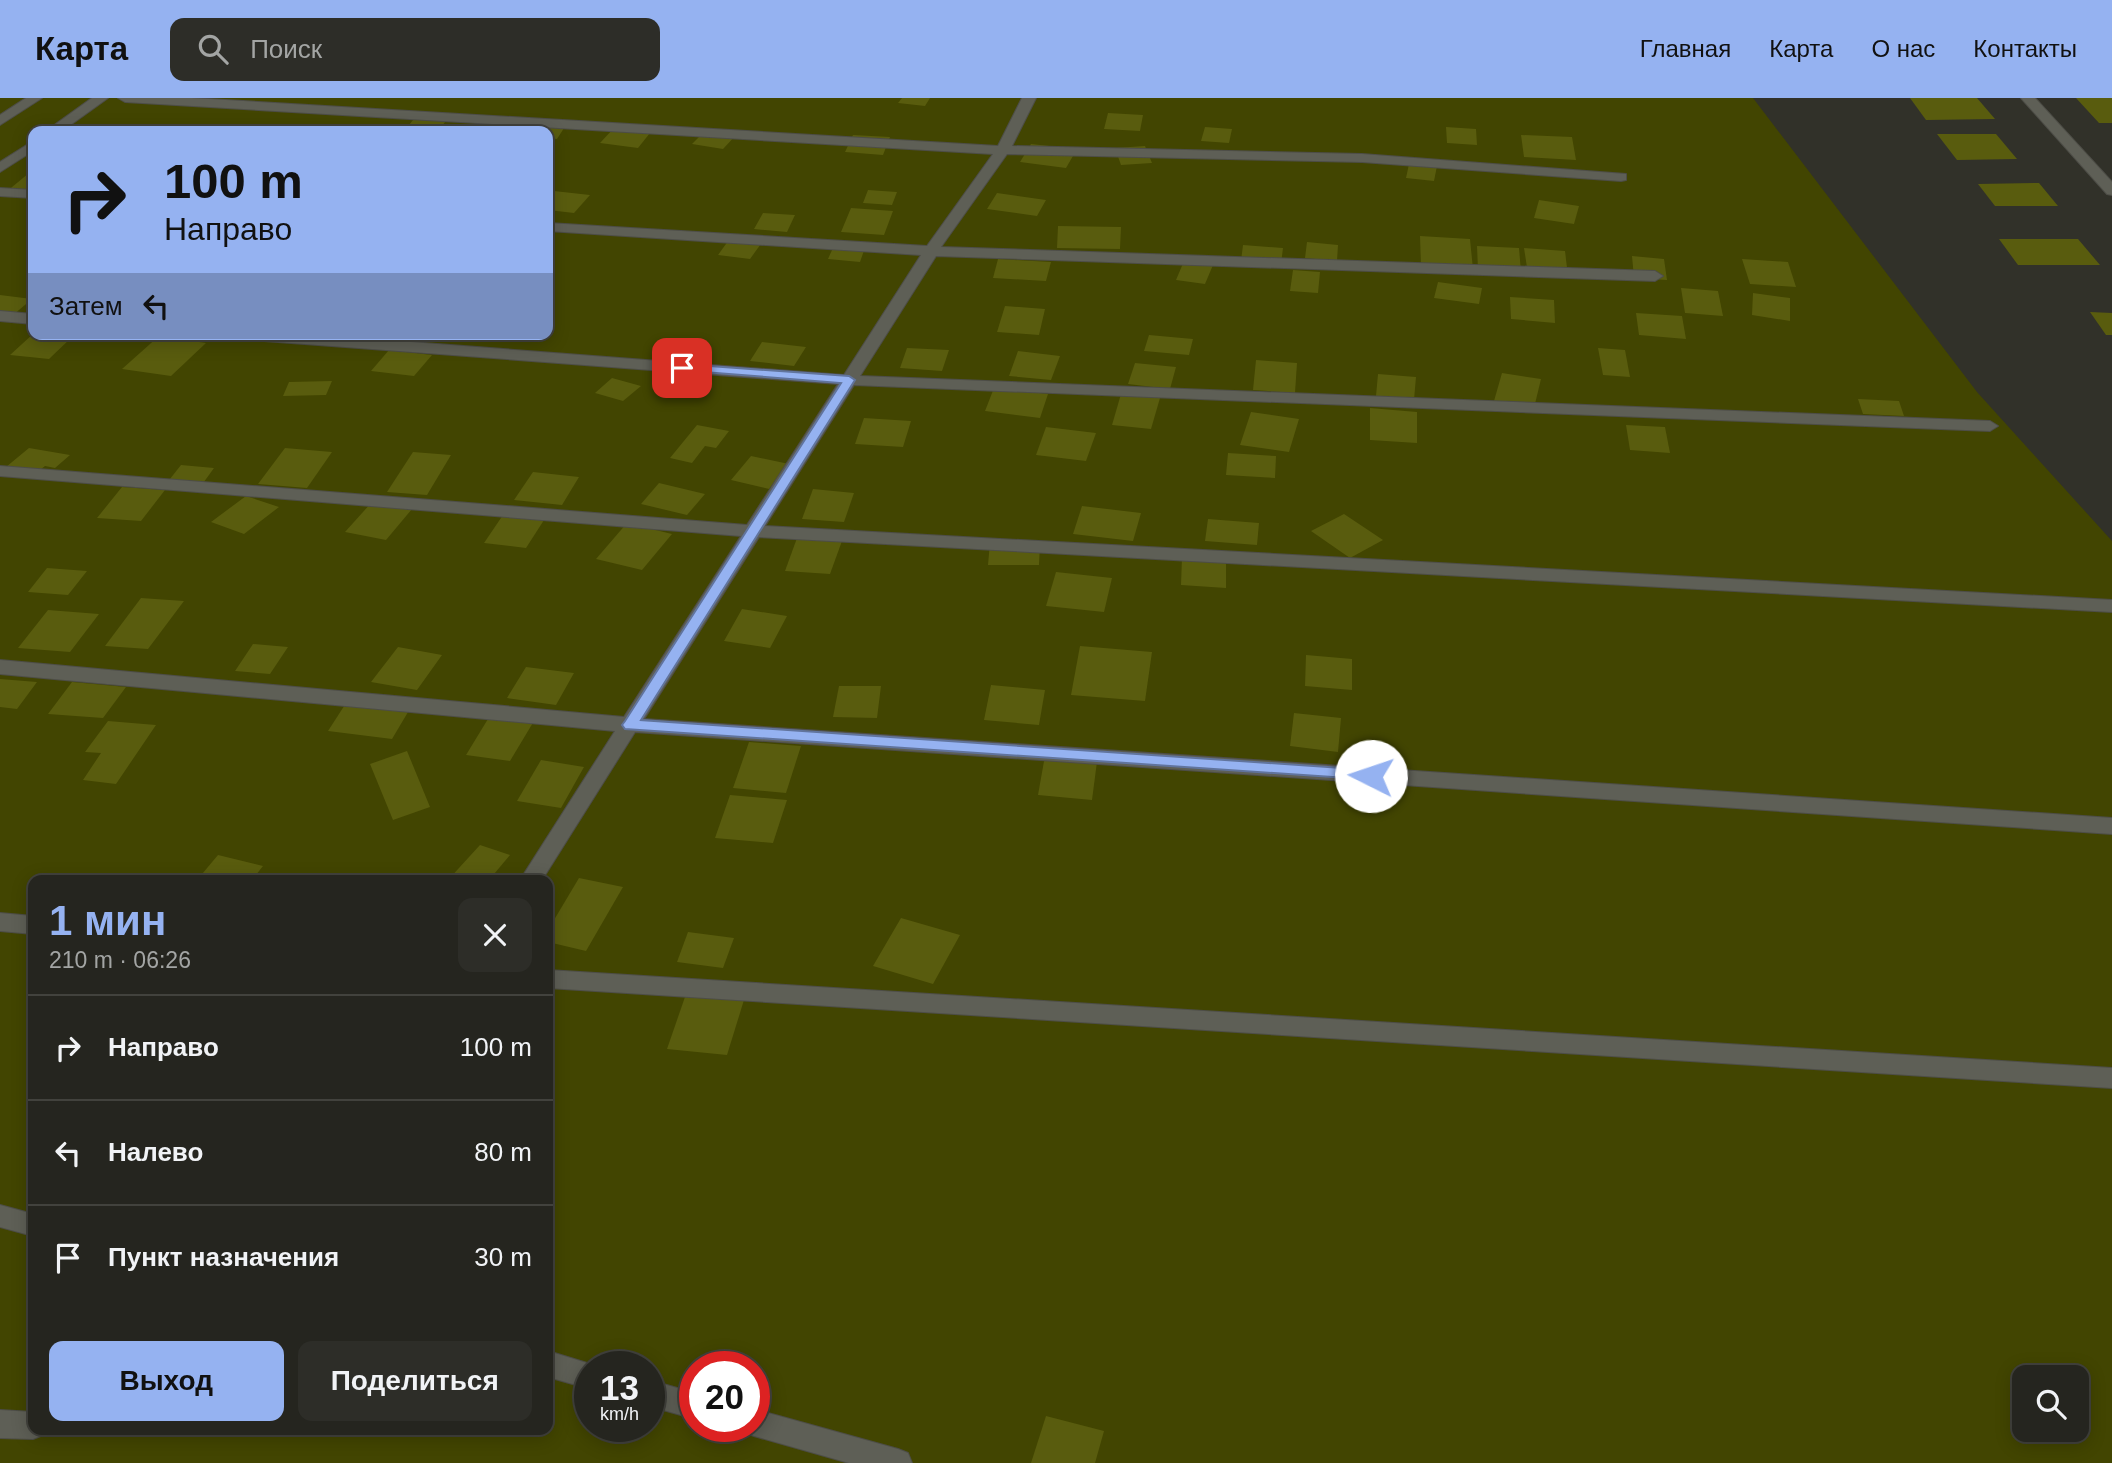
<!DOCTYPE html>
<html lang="ru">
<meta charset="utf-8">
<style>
:root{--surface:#25251f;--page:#2d2d28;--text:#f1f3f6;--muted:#a3a5a4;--line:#42423d;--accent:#95b2f1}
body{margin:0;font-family:Arial,sans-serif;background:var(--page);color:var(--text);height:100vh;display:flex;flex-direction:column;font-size:26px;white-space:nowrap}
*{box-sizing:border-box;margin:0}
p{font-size:23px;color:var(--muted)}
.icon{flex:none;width:38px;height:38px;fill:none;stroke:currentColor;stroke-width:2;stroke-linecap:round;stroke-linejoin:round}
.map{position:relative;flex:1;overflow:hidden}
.drawer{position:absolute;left:28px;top:777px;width:525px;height:560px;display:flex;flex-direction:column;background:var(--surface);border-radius:14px;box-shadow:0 4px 18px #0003,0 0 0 2px var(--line)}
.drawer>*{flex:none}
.top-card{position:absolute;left:28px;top:28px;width:525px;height:214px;border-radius:14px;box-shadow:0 4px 18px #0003,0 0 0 2px var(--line);background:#95b2f1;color:#111;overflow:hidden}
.fabs{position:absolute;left:2012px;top:1267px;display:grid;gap:14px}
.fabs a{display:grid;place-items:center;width:77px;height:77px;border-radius:14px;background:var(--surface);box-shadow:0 4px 18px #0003,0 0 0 2px var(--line);font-size:35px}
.speed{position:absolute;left:574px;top:1253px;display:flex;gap:14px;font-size:35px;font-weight:700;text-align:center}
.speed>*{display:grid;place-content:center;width:91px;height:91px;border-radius:50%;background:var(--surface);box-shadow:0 4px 18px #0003,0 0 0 2px var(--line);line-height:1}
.speed small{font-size:18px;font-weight:400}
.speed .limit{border:10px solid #d22;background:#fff;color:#111}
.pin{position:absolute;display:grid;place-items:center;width:60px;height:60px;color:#fff;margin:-30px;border-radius:14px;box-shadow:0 4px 10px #0006}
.me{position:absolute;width:77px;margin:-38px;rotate:274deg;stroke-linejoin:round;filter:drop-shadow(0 0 5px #0008)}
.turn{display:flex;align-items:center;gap:24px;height:147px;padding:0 21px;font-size:32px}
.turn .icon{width:91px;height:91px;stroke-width:2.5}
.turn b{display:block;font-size:49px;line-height:60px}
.then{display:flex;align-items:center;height:66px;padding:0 21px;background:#0003;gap:14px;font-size:26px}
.round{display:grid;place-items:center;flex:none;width:74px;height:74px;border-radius:14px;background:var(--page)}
.headline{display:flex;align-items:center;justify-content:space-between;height:119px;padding:0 21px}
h1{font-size:42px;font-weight:700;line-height:52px;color:var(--accent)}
.action{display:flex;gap:14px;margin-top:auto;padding:14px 21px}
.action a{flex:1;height:80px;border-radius:14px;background:var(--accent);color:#111;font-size:28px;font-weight:700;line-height:80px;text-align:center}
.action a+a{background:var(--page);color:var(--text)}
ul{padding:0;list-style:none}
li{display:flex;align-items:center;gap:21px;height:105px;padding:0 21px;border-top:2px solid var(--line)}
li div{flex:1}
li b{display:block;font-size:26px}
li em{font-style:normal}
header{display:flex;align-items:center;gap:42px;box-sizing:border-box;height:98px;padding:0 35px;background:var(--accent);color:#111}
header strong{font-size:33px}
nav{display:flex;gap:38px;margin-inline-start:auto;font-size:24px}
.search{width:490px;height:63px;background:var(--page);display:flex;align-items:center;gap:18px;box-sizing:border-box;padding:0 24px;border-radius:14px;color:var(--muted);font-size:26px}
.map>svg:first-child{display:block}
.green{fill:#424501;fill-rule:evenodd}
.building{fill:#595c0e}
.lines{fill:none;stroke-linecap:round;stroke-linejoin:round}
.lane-casing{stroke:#4d4d47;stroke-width:2}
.street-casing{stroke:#4d4d47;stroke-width:2}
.lane{fill:#5e5f56;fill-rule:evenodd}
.street{fill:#5e5f56;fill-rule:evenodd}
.route{fill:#95b2f1;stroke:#61749d;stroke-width:2}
</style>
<header>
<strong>Карта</strong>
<div class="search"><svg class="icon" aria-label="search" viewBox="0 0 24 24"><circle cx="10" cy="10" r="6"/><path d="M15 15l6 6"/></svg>Поиск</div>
<nav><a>Главная</a><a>Карта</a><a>О нас</a><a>Контакты</a></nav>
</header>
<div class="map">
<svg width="2112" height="1365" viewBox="0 0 2112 1365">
<rect width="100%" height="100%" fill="#313129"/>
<!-- green -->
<path class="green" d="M0,0H1753L1977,294L2112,443V1365H0ZM33,33H548V236H33ZM33,782H548V1332H33ZM590,1269H649V1328H590ZM695,1269H754V1328H695ZM2025,1279H2077V1332H2025Z"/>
<!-- building -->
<g class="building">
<path d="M902,0H930L925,8L898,5Z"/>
<path d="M1910,0H1977L1995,21L1926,22Z"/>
<path d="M2076,0H2112V25H2099Z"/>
<path d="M1108,15L1143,17L1140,33L1104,31Z"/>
<path d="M417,17L449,19L438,33L405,32Z"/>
<path d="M533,25L566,27L557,41L548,40V33H527Z"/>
<path d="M1205,29L1232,31L1229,45L1201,43Z"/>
<path d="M1446,29L1476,31L1477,47L1447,45Z"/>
<path d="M613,31L650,35L638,50L600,45Z"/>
<path d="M707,31L737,36L723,51L692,46Z"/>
<path d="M1937,36H1996L2017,61L1957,62Z"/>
<path d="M853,37L890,39L883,57L845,54Z"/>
<path d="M1521,37L1572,39L1576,62L1524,59Z"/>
<path d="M1031,46L1077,51L1066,70L1020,64Z"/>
<path d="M1145,48L1152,65L1121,67L1115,50Z"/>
<path d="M1409,66L1437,68L1434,83L1406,80Z"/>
<path d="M29,75L33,76V96L6,94Z"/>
<path d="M2039,85L2058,108H1995L1978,86Z"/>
<path d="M868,92L897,94L892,107L863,105Z"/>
<path d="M554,93L590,97L574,115L548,112V100Z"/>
<path d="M997,95L1046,102L1037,118L987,111Z"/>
<path d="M1539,102L1579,108L1574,126L1534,120Z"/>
<path d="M851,110L893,113L884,137L841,134Z"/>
<path d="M763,115L795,117L787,134L754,131Z"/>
<path d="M1058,128L1121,129L1120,151L1057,150Z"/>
<path d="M1420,138L1470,141L1473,171L1421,168Z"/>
<path d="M731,139L763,143L750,161L718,157Z"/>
<path d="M1999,141H2078L2100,167H2018Z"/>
<path d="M836,143L867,144L860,164L828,161Z"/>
<path d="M1307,144L1338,147L1337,163L1305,160Z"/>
<path d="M1243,147L1283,150L1281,166L1241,163Z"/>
<path d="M1477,148L1519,150L1521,174L1478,172Z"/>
<path d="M1524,150L1565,153L1568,178L1528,176Z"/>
<path d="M1632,158L1664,161L1667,182L1634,180Z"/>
<path d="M998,161L1051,164L1046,183L993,180Z"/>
<path d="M1742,161L1788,164L1796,189L1750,186Z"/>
<path d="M1184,163L1213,167L1205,186L1176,182Z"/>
<path d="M1293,172L1320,174L1318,195L1290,193Z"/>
<path d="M1438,184L1482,190L1479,206L1434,200Z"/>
<path d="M1681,190L1718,193L1723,218L1685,215Z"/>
<path d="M1753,195L1790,200V223L1752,217Z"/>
<path d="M0,197L32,201L6,223L0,222Z"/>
<path d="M1510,199L1554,202L1555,225L1511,221Z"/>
<path d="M1005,208L1045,211L1039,237L997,234Z"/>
<path d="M2090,214L2112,215V237H2106Z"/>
<path d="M1636,215L1682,218L1686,241L1639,237Z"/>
<path d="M33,236H45L72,239L49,261L10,257Z"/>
<path d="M399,236H437L430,244L396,240Z"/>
<path d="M1149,237L1193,241L1189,257L1144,253Z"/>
<path d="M159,238L206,245L171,278L122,271Z"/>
<path d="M762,244L806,249L794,268L750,263Z"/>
<path d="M907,250L949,252L942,273L900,270Z"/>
<path d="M1598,250L1625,252L1630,279L1603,277Z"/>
<path d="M389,252L432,257L414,278L371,273Z"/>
<path d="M1018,253L1060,258L1051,282L1009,278Z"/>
<path d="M1256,262L1297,265L1295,295L1253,292Z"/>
<path d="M1135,265L1176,269L1170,291L1128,286Z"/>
<path d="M1502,275L1541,281L1534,310L1494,303Z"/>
<path d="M1378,276L1416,279L1414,302L1376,298Z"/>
<path d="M612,280L641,288L623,303L595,295Z"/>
<path d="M332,283L326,297L283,298L289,284Z"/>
<path d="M994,290L1048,296L1040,320L985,313Z"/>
<path d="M1121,296L1160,300L1151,331L1112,327Z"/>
<path d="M1858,301L1899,303L1904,318L1863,316Z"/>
<path d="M1370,310L1417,314V345L1370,342Z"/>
<path d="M1251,314L1299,321L1289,354L1240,347Z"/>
<path d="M864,320L911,323L903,349L855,346Z"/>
<path d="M697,327L729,333L716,350L705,348L692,365L670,360Z"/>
<path d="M1626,327L1665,329L1670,355L1630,352Z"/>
<path d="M1046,329L1096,335L1086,363L1036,357Z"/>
<path d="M29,350L70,357L55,370L45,368L36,375L6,369Z"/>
<path d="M285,350L332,354L307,390L258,386Z"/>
<path d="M413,354L451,357L427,397L387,394Z"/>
<path d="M1228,355L1276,358L1275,380L1226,377Z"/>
<path d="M751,358L789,366L769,391L731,382Z"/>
<path d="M181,367L214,370L201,388L166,386Z"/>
<path d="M533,374L579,379L562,407L514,402Z"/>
<path d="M659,385L705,396L687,417L641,406Z"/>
<path d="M122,389L165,392L141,423L97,420Z"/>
<path d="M813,391L854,395L844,424L802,421Z"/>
<path d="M246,398L279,409L244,436L211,424Z"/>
<path d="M372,404L412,411L386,442L345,434Z"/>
<path d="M1082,408L1141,415L1133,443L1073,436Z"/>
<path d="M505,414L546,419L526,450L484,445Z"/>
<path d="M1344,416L1383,442L1350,460L1311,433Z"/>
<path d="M1208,421L1259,425L1257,447L1205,443Z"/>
<path d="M627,425L672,436L642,472L596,461Z"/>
<path d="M797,440L842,443L830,476L785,473Z"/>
<path d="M990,444L1040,445L1039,467H988Z"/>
<path d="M1182,459L1226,461V490L1181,487Z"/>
<path d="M47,470L87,473L68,497L28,494Z"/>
<path d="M1056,474L1112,480L1104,514L1046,508Z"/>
<path d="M141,500L184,503L148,551L105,548Z"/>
<path d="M742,511L787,518L770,550L724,543Z"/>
<path d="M48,512L99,516L70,554L18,550Z"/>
<path d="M253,546L288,549L270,576L235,573Z"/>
<path d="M1080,548L1152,554L1145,603L1071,597Z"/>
<path d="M398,549L442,557L417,592L371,584Z"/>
<path d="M1306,557L1352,561V592L1305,588Z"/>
<path d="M526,569L574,575L556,607L507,600Z"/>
<path d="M0,581L37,584L17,611L0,609Z"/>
<path d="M72,584L126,589L103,620L48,616Z"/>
<path d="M991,587L1045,592L1039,627L984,622Z"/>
<path d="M839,588H881L877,620L833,619Z"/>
<path d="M348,602L411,609L392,641L328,633Z"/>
<path d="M1294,615L1341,620L1338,654L1290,648Z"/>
<path d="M491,616L534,623L510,663L466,657Z"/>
<path d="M108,623L156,627L116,686L83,682L101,655L85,654Z"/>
<path d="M749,644L801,648L786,695L733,690Z"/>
<path d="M1046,652L1098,656L1092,702L1038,697Z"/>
<path d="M407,653L430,709L393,722L370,666Z"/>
<path d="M541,662L584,669L561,710L517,703Z"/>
<path d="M730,697L787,702L773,745L715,740Z"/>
<path d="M480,747L510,757L489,782H448Z"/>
<path d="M218,757L263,768L252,782H197Z"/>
<path d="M579,780L623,789L586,853L548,844V832Z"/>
<path d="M901,820L960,837L933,886L873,868Z"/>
<path d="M688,834L734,840L723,870L677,864Z"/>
<path d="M686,896L744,902L727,957L667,951Z"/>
<path d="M1046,1318L1104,1333L1095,1365H1031Z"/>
</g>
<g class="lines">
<defs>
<g id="lane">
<path d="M26,0H42L0,27V17Z"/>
<path d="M92,0H108L62,33H46Z"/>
<path d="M118,0H192L998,48L1022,0H1036L1012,48L1362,56L1626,76V82L1621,83L1362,64L1007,56L941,149L1655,173L1663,178L1655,183L936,158L860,278L1990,323L1998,328L1990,333L854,287L765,428L2112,502V514L759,439L644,621L2112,720V736L635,634L542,782H520L615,633L0,576V562L624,619L741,438L0,378V368L747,427L838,286L239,241L231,236H306L844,277L921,157L548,133V125L927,148L993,56L125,4Z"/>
<path d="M33,43V53L0,74V64Z"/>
<path d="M0,90L33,92V100L0,98Z"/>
<path d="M0,213L33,216V226L0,223Z"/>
<path d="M0,815L33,818V836L0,833Z"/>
<path d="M548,872L2112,970V990L548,890Z"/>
<path d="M0,1107L33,1116V1138L0,1129Z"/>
<path d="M548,1253L600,1269H590V1291L548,1279Z"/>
<path d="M649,1282L695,1295V1321L649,1308Z"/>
<path d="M754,1311L898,1351L908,1355L912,1365H849L754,1338L744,1334L742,1328H754Z"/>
<path d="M0,1312L33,1314V1332H45L43,1337L33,1341L0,1340Z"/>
</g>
<path id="street" d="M2021,0H2035L2112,84V97L2107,96Z"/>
</defs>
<!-- lane casing -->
<use href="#lane" class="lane-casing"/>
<!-- street casing -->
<use href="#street" class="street-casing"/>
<!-- lane -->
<use href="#lane" class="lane"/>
<!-- street -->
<use href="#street" class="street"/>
</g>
<!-- route -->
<path class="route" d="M682,266L849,278L855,282L641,622L1371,672L1377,674L1379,678L1377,682L625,631L622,627L625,623L841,285L678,272L676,270Z"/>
</svg>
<div class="fabs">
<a><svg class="icon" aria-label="search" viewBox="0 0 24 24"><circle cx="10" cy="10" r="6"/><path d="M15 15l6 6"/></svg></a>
</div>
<div class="speed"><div>13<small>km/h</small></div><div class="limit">20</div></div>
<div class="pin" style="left:682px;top:270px;background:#d93025"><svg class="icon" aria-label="arrive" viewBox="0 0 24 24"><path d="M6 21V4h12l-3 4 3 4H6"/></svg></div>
<svg class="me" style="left:1371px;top:678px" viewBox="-20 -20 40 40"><circle r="19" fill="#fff"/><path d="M0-13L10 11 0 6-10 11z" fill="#95b2f1"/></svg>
<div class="top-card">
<div class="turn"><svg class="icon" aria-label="right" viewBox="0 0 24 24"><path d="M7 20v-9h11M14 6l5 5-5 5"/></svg><div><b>100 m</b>Направо</div></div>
<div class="then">Затем<svg class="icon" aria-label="left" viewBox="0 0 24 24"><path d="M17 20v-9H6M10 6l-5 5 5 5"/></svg></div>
</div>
<section class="drawer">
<div class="headline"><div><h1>1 мин</h1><p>210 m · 06:26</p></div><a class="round"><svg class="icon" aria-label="close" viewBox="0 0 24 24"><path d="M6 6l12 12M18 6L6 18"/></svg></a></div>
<ul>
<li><svg class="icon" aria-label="right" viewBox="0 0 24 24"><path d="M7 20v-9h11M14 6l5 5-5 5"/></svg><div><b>Направо</b></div><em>100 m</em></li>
<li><svg class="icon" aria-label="left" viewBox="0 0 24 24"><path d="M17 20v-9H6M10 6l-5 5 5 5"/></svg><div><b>Налево</b></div><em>80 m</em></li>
<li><svg class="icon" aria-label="arrive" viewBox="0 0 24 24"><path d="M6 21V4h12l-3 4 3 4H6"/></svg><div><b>Пункт назначения</b></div><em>30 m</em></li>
</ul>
<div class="action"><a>Выход</a><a>Поделиться</a></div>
</section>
</div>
